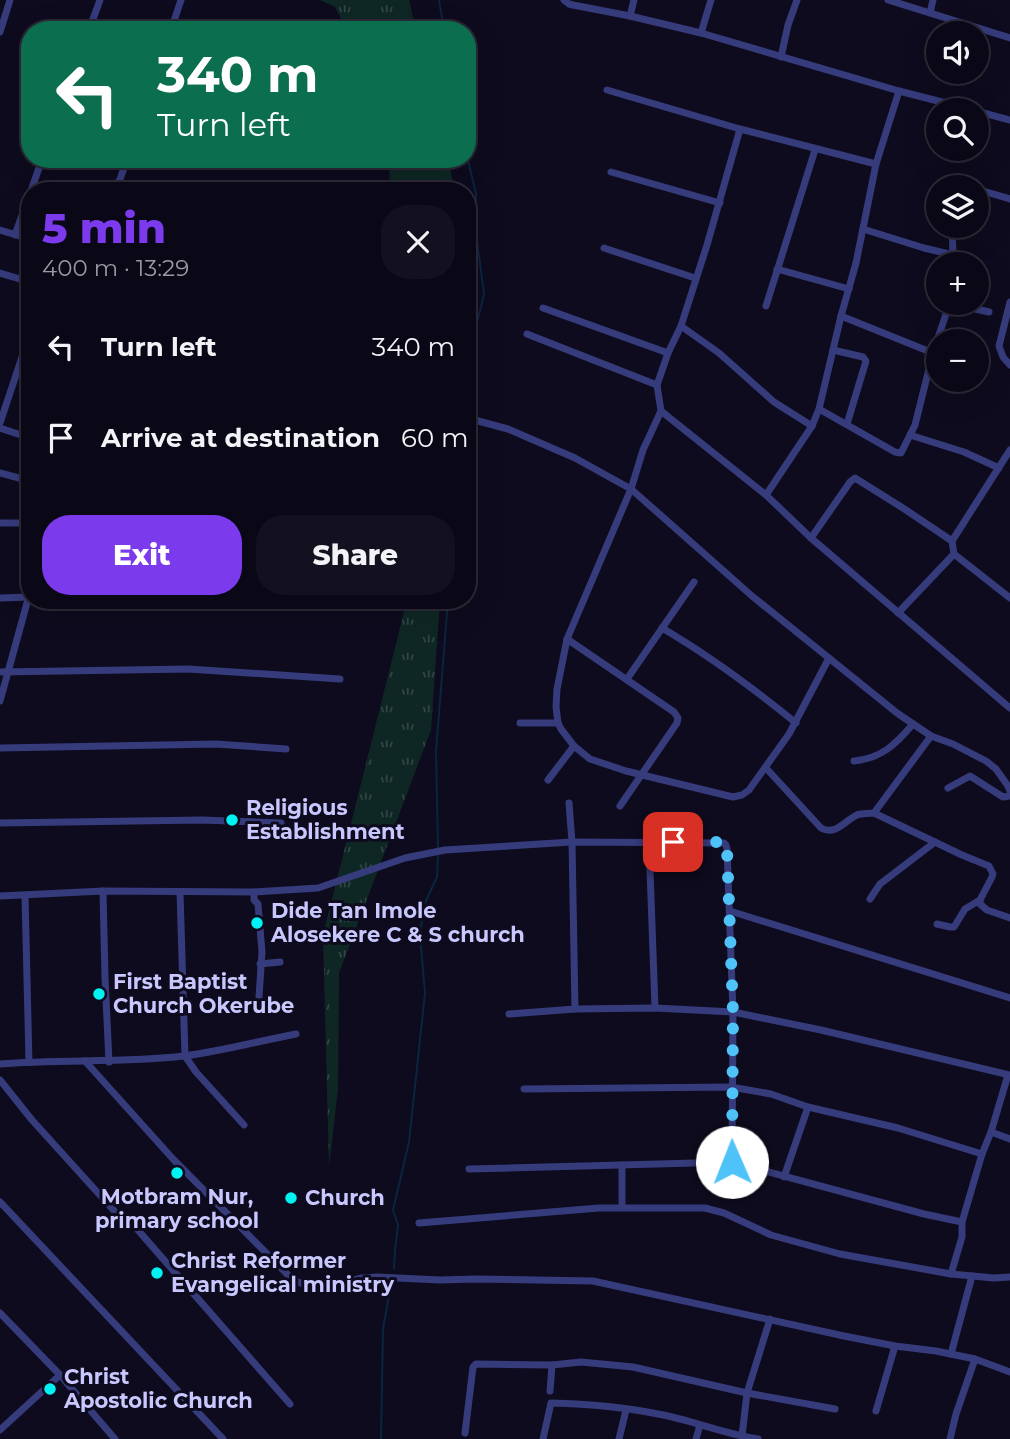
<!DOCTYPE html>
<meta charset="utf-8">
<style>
:root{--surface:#0a0816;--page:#13111f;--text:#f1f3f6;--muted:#999aa1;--line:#2a2935;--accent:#7c3aed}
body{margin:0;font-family:Montserrat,sans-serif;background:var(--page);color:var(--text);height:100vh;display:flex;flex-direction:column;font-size:26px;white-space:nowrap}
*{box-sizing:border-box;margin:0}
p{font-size:23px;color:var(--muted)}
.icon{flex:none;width:38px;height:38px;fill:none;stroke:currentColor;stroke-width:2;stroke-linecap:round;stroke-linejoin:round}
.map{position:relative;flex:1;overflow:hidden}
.side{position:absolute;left:21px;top:182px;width:455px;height:427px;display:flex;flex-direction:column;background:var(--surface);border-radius:28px;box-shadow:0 7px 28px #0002,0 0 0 2px var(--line)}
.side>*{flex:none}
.hud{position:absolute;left:21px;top:21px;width:455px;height:147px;border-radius:28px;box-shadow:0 7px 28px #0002,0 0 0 2px var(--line);background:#0b6e4f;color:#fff;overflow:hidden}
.buttons{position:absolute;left:926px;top:21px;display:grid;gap:14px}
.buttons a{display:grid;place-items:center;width:63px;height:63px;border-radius:50%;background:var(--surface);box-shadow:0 7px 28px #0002,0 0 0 2px var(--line);font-size:35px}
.pin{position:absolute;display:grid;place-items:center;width:60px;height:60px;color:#fff;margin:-30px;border-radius:14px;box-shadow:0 4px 10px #0006}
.me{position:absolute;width:77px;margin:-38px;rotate:359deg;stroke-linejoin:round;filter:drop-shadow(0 0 5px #0008)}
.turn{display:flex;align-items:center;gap:24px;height:147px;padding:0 21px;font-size:32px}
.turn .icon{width:91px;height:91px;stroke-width:2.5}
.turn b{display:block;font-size:49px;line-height:60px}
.round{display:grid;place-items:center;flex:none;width:74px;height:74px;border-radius:28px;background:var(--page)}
.summary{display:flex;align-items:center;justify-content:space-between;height:119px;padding:0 21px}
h1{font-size:42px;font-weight:800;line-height:52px;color:var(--accent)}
.action{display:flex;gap:14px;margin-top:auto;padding:14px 21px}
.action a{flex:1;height:80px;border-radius:28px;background:var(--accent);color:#fff;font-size:28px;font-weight:800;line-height:80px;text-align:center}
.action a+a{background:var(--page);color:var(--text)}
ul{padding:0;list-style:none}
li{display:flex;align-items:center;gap:21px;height:91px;padding:0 21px}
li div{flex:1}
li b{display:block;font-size:26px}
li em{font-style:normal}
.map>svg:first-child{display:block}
.grass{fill:url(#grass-tufts)}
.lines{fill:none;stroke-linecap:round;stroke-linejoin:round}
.stream{stroke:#0b2541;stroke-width:2}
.street{stroke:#363b7c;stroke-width:7}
.route{stroke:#4fc3f7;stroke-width:12;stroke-dasharray:0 21.6}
.poi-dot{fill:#01f2f2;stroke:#0d0b1d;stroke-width:2.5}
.labels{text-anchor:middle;stroke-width:6;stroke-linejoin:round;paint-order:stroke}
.poi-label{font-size:21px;font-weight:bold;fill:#c8c8ff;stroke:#0d0b1d;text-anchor:start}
</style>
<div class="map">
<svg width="1010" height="1439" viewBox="0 0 1010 1439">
<defs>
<pattern id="grass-tufts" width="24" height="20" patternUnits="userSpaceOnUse" patternTransform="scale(1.75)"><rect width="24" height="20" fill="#0f2724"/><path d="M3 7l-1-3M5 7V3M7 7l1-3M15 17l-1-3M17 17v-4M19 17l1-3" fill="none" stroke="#304545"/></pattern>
</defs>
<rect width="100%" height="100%" fill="#0d0b1d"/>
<!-- grass -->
<g class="grass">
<path d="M320,0H409L416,30H347L335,7Z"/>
<path d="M389,159H448L455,191H390Z"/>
<path d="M407,600H440L431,730L339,973L338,1089L329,1167L323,935Z"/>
</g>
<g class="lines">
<!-- stream -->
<g class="stream">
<path d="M439,0L444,30"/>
<path d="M467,156L476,194L475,226L484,294L467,364"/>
<path d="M438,849L436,751L448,600"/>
<path d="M394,1269L395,1250L398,1225L393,1210L409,1142L425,993L420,935L424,905L437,877L438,855"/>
<path d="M381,1439L383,1329L390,1290"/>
</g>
<!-- street -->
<g class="street">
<path d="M564,0L569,4L573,5L630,16L701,33L899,91L973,110"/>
<path d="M888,0L1010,38"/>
<path d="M930,13L933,0"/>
<path d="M630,16L634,0"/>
<path d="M89,30L100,0"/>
<path d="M171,30L181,0"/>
<path d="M0,32L10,0"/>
<path d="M701,33L711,0"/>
<path d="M781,57L788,25L797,0"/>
<path d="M607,90L740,129L876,164"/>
<path d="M976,111L1010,120"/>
<path d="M740,129L707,245L681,326L668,353L657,385L661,411L643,450L631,489L567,639L557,689L556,707L558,723L561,729L574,746L590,759L626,771L733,797L742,795L749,790L789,734L829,658"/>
<path d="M611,172L720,203"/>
<path d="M118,182L149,191"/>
<path d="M965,186L969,187"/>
<path d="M976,189L1010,199"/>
<path d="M31,191L42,159"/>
<path d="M116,191L127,159"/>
<path d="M952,226L953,255L956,264"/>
<path d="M863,229L924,248L953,255"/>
<path d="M0,230L30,239"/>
<path d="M15,235L30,193"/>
<path d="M604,248L695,278"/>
<path d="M777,269L849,289"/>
<path d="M0,273L30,282"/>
<path d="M1010,302L999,346L1003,357L1010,365"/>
<path d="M766,306L815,150"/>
<path d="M543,308L668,353"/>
<path d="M841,316L933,353"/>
<path d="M681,326L719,353L774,402L812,426"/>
<path d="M527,334L657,385"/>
<path d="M833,350L863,357L866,361L847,424"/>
<path d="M819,409L895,452L901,453L915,425L933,353L947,311L950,306L958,305L989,312"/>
<path d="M661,411L766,495L811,538L1010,708"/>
<path d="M467,418L508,429L575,458L631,489L752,596L897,713L931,736L953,744L986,761L996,769L1008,786L1010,791"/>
<path d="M0,423L22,357L30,326"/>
<path d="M0,428L30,438"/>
<path d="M910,435L964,452L999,468"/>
<path d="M1010,450L952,541L954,554L1010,598"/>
<path d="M0,473L30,481"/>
<path d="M766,495L812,426L819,409L841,316L856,263L876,164L899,91"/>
<path d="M0,523H30"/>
<path d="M811,538L850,482L855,478L906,510L952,541"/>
<path d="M0,598L30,597"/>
<path d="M898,613L954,554"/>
<path d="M662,628C710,656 753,688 796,723"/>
<path d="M567,639L674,712L678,718L677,723L620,806"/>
<path d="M0,672L188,669L340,679"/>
<path d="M627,679L694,582"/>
<path d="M0,701L30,592"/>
<path d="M520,723H558"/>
<path d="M0,748L216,744L286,749"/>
<path d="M854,761C882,758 895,745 913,724"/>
<path d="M766,768L821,828C836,836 844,821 857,815C861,813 868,814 874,813L931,736"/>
<path d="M548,780L574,746"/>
<path d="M948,788L970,776L1003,797L1010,796"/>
<path d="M569,803L572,842L575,1009"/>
<path d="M874,813L962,855L989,866L993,874L992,877L980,900V904L987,910L1010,918"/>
<path d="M0,823L202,820L281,823"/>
<path d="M649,842L655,1008"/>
<path d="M103,891L105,978L109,1062"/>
<path d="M180,892L185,1056L196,1072L244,1125"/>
<path d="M254,892V900L258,904L262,952L259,997"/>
<path d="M0,896L103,891L254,892L318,888L405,858L445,850L572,842L724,843L726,845L727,849L733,1012L732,1162"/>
<path d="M25,896L29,1062"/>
<path d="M870,899L880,884L935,842"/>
<path d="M730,911L1010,998"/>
<path d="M937,924L950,927H954L965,909L980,900"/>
<path d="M260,964L280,962"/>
<path d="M509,1014L575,1009L655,1008L733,1012L821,1030L1010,1075"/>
<path d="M85,1061L173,1159L293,1280L316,1289L362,1278L377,1277L440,1280L475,1279L593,1281L844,1336L895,1346L936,1351L975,1359L1010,1372"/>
<path d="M0,1064C61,1059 123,1063 184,1056C222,1051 259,1041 296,1034"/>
<path d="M0,1080L32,1120L117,1214L130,1221L290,1404"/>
<path d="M524,1089L731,1087L771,1094L808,1107L898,1128L982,1154"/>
<path d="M991,1132L1010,1139"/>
<path d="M469,1169L732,1162L924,1214L962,1222"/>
<path d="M784,1177L808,1107"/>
<path d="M0,1202L223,1439"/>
<path d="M622,1207V1165"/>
<path d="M419,1223L599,1208H705L724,1213L771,1235L840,1254L951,1274L994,1278L1010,1277"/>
<path d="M951,1274L962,1237V1222L982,1154L991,1132L1008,1075"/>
<path d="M0,1313L60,1375L115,1439"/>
<path d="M951,1354L972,1276"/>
<path d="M550,1391L552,1365"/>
<path d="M876,1411L895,1346"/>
<path d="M0,1430L60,1375"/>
<path d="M465,1433L473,1367L476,1364L552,1365L581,1362L633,1367L747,1393L835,1409"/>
<path d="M742,1436L747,1393L770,1319"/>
<path d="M543,1439L551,1403C587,1404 623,1407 658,1414C692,1420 724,1434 758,1439"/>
<path d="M619,1439L626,1410"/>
<path d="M696,1439L700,1425"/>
<path d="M950,1439L956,1414L975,1359"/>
</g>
</g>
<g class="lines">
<!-- route -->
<path class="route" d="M673,842H721L726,845L727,849L733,1012L732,1162"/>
</g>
<!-- markers -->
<g class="poi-dot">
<circle cx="232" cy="820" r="7"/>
<circle cx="257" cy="923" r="7"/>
<circle cx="99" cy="994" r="7"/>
<circle cx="177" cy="1173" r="7"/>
<circle cx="291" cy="1198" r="7"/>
<circle cx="157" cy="1273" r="7"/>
<circle cx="50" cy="1389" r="7"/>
</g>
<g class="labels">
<!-- poi labels -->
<g class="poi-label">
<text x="246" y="815">Religious<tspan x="246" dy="24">Establishment</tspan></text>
<text x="271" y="918">Dide Tan Imole<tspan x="271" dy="24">Alosekere C &amp; S church</tspan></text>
<text x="113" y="989">First Baptist<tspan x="113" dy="24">Church Okerube</tspan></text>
<text x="177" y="1204" text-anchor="middle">Motbram Nur,<tspan x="177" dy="24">primary school</tspan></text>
<text x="305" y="1205">Church</text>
<text x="171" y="1268">Christ Reformer<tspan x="171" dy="24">Evangelical ministry</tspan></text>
<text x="64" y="1384">Christ<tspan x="64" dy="24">Apostolic Church</tspan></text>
</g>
</g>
</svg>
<div class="buttons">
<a><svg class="icon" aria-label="sound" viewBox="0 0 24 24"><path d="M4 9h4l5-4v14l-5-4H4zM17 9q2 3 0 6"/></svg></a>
<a><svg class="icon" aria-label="search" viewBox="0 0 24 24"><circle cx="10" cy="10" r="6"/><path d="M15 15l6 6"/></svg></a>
<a><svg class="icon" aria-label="layers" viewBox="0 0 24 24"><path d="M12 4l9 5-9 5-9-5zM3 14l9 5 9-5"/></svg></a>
<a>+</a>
<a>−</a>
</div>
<div class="pin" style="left:673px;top:842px;background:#d93025"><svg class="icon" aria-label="arrive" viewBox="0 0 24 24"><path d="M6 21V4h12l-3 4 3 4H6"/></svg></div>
<svg class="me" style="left:732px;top:1162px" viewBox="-20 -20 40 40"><circle r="19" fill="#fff"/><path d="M0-13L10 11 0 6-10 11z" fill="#4fc3f7"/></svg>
<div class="hud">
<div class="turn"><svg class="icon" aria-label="left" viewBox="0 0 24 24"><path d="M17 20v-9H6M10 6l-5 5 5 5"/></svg><div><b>340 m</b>Turn left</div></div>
</div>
<section class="side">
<div class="summary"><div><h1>5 min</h1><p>400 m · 13:29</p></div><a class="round"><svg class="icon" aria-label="close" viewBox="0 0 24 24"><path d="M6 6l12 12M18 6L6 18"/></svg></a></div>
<ul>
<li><svg class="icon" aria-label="left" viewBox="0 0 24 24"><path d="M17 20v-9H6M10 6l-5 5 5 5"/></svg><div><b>Turn left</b></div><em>340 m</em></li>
<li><svg class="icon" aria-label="arrive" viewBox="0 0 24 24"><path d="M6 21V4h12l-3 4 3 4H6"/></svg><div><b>Arrive at destination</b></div><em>60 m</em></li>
</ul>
<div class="action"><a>Exit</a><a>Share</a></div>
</section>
</div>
